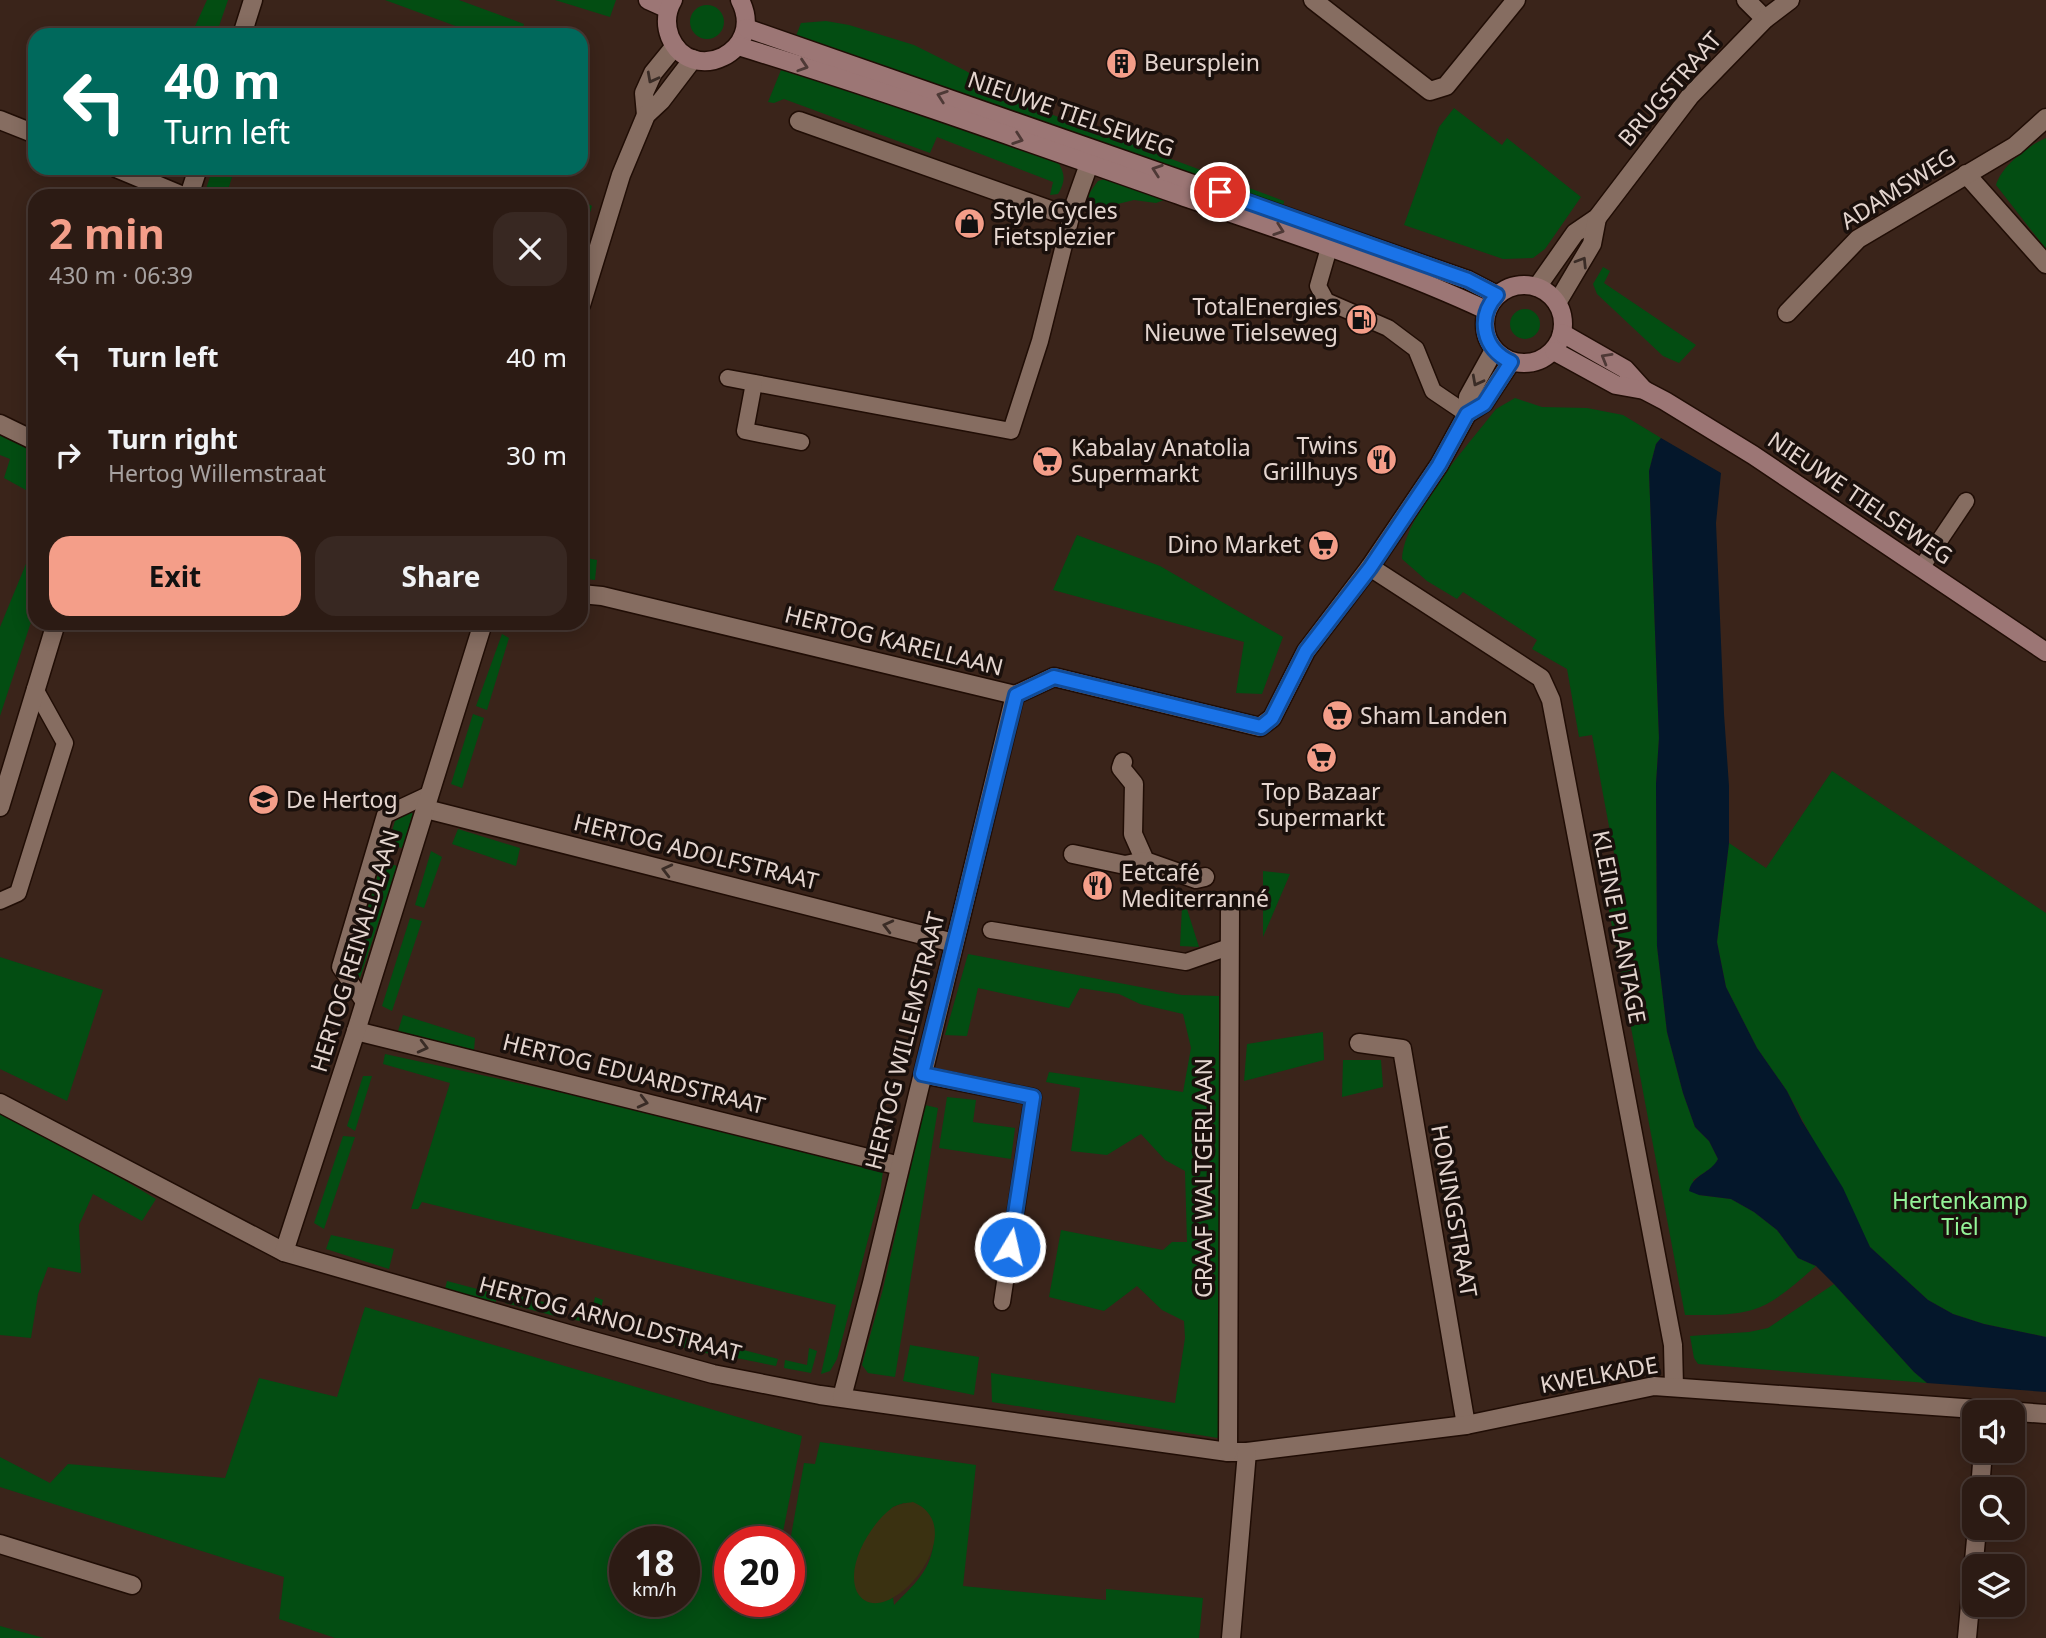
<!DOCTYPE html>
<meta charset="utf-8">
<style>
:root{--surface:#2c1b14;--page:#382822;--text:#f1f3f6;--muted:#a6a1a0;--line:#483934;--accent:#f49e89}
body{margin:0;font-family:"Noto Sans",sans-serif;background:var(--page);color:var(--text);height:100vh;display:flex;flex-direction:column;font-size:26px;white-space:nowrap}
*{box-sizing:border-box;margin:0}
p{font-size:23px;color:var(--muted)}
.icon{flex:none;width:38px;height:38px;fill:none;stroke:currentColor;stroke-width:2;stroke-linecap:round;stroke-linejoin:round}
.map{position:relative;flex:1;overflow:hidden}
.sheet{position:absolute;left:28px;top:189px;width:560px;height:441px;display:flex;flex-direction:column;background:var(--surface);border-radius:21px;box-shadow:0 4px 18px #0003,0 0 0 2px var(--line)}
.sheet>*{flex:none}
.banner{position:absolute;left:28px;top:28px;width:560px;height:147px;border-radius:21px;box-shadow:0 4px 18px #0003,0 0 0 2px var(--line);background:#00695c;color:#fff;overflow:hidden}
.fabs{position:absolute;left:1962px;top:1400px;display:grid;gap:14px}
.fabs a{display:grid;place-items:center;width:63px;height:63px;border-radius:14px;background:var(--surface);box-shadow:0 4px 18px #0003,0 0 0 2px var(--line);font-size:35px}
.speed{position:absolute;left:609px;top:1526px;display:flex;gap:14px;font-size:35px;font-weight:700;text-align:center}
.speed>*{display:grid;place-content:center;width:91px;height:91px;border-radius:50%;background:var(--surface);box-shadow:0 4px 18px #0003,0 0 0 2px var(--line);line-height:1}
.speed small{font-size:18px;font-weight:400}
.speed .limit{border:10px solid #d22;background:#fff;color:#111}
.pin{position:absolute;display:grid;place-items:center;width:60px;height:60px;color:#fff;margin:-30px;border:4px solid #fff;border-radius:50%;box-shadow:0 2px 7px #0007}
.me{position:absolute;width:77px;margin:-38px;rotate:9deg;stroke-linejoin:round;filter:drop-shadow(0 0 5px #0008)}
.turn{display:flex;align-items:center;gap:24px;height:147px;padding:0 21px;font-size:32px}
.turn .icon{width:91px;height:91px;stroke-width:2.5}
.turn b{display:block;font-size:49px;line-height:60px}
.round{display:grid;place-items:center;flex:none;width:74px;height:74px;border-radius:21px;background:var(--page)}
.summary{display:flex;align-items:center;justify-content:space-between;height:119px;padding:0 21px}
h1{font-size:42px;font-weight:700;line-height:52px;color:var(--accent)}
.primary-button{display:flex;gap:14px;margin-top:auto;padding:14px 21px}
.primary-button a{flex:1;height:80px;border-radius:21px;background:var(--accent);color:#111;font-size:28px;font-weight:700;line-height:80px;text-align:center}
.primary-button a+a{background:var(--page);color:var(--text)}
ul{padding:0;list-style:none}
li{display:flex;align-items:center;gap:21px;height:98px;padding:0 21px}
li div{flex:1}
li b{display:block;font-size:26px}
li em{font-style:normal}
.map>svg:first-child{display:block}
.green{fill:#034d12;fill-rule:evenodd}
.sand{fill:#3a3111}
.water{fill:#04172b}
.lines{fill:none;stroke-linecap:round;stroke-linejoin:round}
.service-casing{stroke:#200d05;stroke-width:19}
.pedestrian-casing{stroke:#200d05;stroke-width:21}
.minor-casing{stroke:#200d05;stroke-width:21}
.secondary-casing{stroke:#200d05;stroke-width:21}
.service{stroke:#866d61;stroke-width:16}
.pedestrian{stroke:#866d61;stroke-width:18}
.minor{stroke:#866d61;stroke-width:18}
.secondary{stroke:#9c7675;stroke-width:18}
.oneway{stroke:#4e3936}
.oneway2{stroke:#3a2c26}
.route-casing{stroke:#114b97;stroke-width:18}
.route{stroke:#1a73e8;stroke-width:12}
.labels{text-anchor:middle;stroke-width:7;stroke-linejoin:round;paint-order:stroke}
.poi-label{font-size:23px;fill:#e4d5cf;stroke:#1a100c;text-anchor:start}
.street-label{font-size:23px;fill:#e4d5cf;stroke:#1a100c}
.park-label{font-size:23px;fill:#94f398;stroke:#1a100c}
</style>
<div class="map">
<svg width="2046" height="1638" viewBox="0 0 2046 1638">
<rect width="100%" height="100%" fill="#3a241a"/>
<!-- green -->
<g class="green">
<path d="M207,0H228L216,35H191Z"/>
<path d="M385,0H459L524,24L520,35H480Z"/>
<path d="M555,0H616L610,17Z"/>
<circle cx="707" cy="22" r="17"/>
<path d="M826,21L849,25L914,45L966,71L1015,101L1284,201L1283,208L796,36L801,23Z"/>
<path d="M781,70L793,72L951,124L1058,162C1065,174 1066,181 1058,194L1050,195L1053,182L937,137L930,153L784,99L774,103L768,102Z"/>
<path d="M1454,108L1502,145L1507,138L1581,197L1545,249L1533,258L1503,259L1404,225L1439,127Z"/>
<path d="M2046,138V249L1996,185C2001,166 2029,145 2046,138Z"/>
<path d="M213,168H235L226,196L206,189Z"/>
<path d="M1108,178L1164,200L1156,203L1134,200L1093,210L1088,195L1098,181Z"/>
<path d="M583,201L592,206L581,241V209Z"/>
<path d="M1603,267L1610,271L1604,283L1696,345L1679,363L1663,356L1597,294L1593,284Z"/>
<circle cx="1525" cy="324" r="15"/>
<path d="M1515,398L1542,407L1587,408L1623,415L1661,438L1656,444L1649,471L1659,738L1656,784L1657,946L1667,1032L1683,1093L1695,1127L1709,1141L1718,1159L1714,1166L1693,1180L1699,1195L1731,1199L1754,1212L1777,1230L1798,1258L1816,1266C1797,1282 1776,1303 1752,1310C1730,1316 1708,1315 1685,1315L1604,884L1619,880L1592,735L1579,737L1567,669L1532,649L1537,640L1463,592L1457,599L1427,581L1402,559C1403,517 1469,444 1496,409Z"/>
<path d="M0,434L35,451V495L4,478L10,459L0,455Z"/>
<path d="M1077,535L1160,566L1283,637L1262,694L1236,693L1244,642L1053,590Z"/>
<path d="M35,542V610L0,716V627Z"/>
<path d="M581,557L597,560L595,580L581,578Z"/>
<path d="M502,634L509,638L487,710L476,706Z"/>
<path d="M473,714L484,718L462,788L451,784Z"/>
<path d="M1832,771L2046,913V1337L1984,1324L1953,1314L1928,1300L1870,1247L1787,1091L1757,1048L1726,987L1717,942L1729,843L1766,868Z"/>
<path d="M411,812L413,814L402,848L388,844L395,821Z"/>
<path d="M458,829L520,848L516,866L452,844Z"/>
<path d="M431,851L442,857L424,908L415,905Z"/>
<path d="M382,861L397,866L360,978L351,961Z"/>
<path d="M1263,871L1290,874L1263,937Z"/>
<path d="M1182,907L1187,909L1199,947L1180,946Z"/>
<path d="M410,918L422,921L392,1011L382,1006Z"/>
<path d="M968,954L1182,995L1219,996C1228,1143 1222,1291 1218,1438L992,1402L991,1373L1175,1403L1185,1338L1184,1321L1162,1310L1137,1286L1104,1311L1049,1297L1061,1230L1163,1250L1172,1242H1187L1185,1171L1165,1160L1141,1134L1107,1155L1071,1151L1080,1088L1046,1082L1049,1072L1183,1092L1191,1048L1183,1014L1140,1004L1119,994L1080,988L1069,1008L978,988L967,1036L945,1035Z"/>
<path d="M0,957L103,990L67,1101L0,1069Z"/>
<path d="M403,1015L475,1038L474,1051L398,1031Z"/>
<path d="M1323,1032L1324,1060L1244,1081L1247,1044Z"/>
<path d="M385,1054L568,1094L883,1171L880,1193L837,1359L830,1371L821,1374L836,1305L422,1202L418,1209H411L450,1083L383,1064Z"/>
<path d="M1343,1060H1381L1383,1087L1342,1097Z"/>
<path d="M363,1076H372L355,1131L347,1126Z"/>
<path d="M947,1097L976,1100L973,1122L1015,1128L1011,1159L939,1148Z"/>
<path d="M925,1105L938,1108L895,1377L868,1373L862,1365L883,1289Z"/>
<path d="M0,1109L30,1124L156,1199L142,1221L93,1194L79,1225L81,1273L48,1267L38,1294L31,1338L0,1335Z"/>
<path d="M343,1136L355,1137L324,1229L314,1223Z"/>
<path d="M331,1235L394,1249L389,1269L326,1249Z"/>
<path d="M447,1281L496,1294V1302L445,1289Z"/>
<path d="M1834,1284L1914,1372L1927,1383L1698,1364L1694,1358L1690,1336L1749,1332L1768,1328Z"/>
<path d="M508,1293L560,1306L559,1317L505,1303Z"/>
<path d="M595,1297L603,1300L598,1324L569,1319L572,1310L591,1314Z"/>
<path d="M365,1307L802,1436L781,1542H730V1601H770L768,1614H779L780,1601H789V1547L804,1463L815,1464L820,1442L976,1465L963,1586L1106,1600V1589L1203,1598L1199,1638H335L279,1619L284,1577L0,1487V1457L50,1483L68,1464L225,1478L259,1378L337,1397ZM904,1503L934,1528C935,1566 920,1579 894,1605L883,1517L893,1507ZM625,1542H684V1601H625Z"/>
<path d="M659,1331L712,1344L710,1354L657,1341Z"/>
<path d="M724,1345L778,1359L776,1366L721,1355Z"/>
<path d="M910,1345L979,1357L974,1395L903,1381Z"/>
<path d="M809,1348L817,1351L811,1373L784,1368L785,1360L807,1365Z"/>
<path d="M0,1626L44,1638H0Z"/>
</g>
<!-- sand -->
<path class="sand" d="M913,1502C977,1529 883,1638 857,1592C845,1566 871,1523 892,1508C898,1504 906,1503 913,1502Z"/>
<!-- water -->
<path class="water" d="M1661,438L1721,473L1716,523L1724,714L1729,786V843L1717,942L1726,987L1757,1048L1787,1091L1802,1121L1843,1188L1870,1247L1928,1300L1953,1314L1984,1324L2046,1337V1392L1927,1383L1914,1372L1834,1284L1816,1266L1798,1258L1777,1230L1754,1212L1731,1199L1699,1195L1689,1191C1692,1175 1711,1173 1718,1159L1709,1141L1695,1127L1683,1093L1667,1032L1657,946L1656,784L1659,738L1649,471L1656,444Z"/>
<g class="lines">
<defs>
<g id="service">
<path d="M1329,248L1318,286L1326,301L1388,328L1416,349L1433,391L1467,414"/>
<path d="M728,378L1011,431L1040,341L1073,209"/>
<path d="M754,383L745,431L801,442"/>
<path d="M1921,568L1966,501"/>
<path d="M0,901L18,893L65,743L35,689"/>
<path d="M991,930L1186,962L1229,947"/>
<path d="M364,1002L340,967L385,815L430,794"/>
<path d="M922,1075L1033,1097L1002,1302"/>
</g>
<g id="pedestrian">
<path d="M1123,762L1121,768L1134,784L1133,834L1145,861L1196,879L1205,877"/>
<path d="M1073,854L1125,865L1145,861"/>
</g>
<g id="minor">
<path d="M1313,0L1430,91L1446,86L1516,0"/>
<path d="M1746,0L1765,19"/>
<path d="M242,35L253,0"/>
<path d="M646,115L644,93L653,73L675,46"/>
<path d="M0,120L35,134"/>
<path d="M799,121L1053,211L1073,209L1089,164"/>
<path d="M116,168L183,196"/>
<path d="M1966,174L2046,264"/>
<path d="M189,196L198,168"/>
<path d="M1537,287L1575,233L1597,218L1690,96L1765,19L1790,0"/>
<path d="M1557,303L1592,244L1597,218"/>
<path d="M581,305L621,175L646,115L661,101L693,59"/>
<path d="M1787,313L1858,239L2015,146L2046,118"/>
<path d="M1467,414L1484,403L1511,362"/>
<path d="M0,424L35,441"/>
<path d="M1370,567L1541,678L1551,700L1673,1345L1674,1387"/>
<path d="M581,594L602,596L1015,695L1054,677L1260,727L1272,718L1306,651L1370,567L1439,465L1467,414L1468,397L1494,350"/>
<path d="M0,807L56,623"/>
<path d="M426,809L954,943"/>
<path d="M356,1031L900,1166"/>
<path d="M1359,1043L1402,1049L1466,1425"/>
<path d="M0,1103L284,1252L575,1336L713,1374L820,1395L1228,1452H1247L1466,1425L1654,1386L2046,1414"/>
<path d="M284,1252L356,1031L483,623"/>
<path d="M842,1397L872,1283L1015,695"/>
<path d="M1228,1452L1230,904"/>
<path d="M1980,1489L1983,1451"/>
<path d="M0,1544L132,1585"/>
<path d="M1231,1638L1247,1452"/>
<path d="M1967,1638L1977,1528"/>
</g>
<g id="secondary">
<path d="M648,0L668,9"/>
<path d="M673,0C666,12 665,24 670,37C691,87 767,52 740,0"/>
<path d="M746,28L1468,280L1497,295"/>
<path d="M738,46C886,91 1033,144 1179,195C1282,231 1387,264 1486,310"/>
<circle cx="1524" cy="324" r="39"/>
<path d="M1562,333L1625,369L1644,390"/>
<path d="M1554,351L1616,385L1644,390L1665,401L1753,455L2046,652"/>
</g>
</defs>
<!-- service casing -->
<use href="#service" class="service-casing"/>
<!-- pedestrian casing -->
<use href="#pedestrian" class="pedestrian-casing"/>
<!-- minor casing -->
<use href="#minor" class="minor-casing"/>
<!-- secondary casing -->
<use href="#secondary" class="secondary-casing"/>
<!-- service -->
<use href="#service" class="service"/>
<!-- pedestrian -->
<use href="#pedestrian" class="pedestrian"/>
<!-- minor -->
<use href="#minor" class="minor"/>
<!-- secondary -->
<use href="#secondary" class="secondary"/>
</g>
<!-- one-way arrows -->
<defs><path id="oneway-chevron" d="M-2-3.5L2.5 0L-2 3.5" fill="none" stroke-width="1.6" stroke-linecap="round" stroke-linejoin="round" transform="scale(1.75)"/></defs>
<g class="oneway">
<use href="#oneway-chevron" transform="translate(803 66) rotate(18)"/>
<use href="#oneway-chevron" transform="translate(942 96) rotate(-161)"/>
<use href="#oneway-chevron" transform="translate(1018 139) rotate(19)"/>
<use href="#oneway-chevron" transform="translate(1157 170) rotate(-161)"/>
<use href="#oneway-chevron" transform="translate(1279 230) rotate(19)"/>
<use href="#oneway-chevron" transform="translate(1606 358) rotate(-150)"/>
</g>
<g class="oneway2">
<use href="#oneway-chevron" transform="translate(652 78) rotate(118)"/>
<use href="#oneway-chevron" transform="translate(1582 262) rotate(-58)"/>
<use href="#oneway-chevron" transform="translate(1477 381) rotate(118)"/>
<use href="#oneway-chevron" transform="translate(667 870) rotate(-166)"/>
<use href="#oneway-chevron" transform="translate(888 926) rotate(-166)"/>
<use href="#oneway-chevron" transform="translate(423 1047) rotate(14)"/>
<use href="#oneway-chevron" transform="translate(643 1102) rotate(14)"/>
</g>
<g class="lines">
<defs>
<path id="route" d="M1010,1247L1033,1097L922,1074L1016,695L1054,677L1261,727L1272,718L1306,651L1370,568L1439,465L1467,414L1484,404L1511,362C1483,349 1476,318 1497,295L1468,280L1220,192"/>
</defs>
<!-- route casing -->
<use href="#route" class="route-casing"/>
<!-- route -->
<use href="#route" class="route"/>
</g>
<!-- icons -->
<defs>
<symbol id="building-disc" viewBox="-11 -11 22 22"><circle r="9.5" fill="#f49e89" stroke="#1a100c"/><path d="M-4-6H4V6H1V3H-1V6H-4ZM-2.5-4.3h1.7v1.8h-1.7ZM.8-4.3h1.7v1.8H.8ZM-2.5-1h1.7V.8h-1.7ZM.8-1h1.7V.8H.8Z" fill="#111"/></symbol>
<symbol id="shop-disc" viewBox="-11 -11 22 22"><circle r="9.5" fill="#f49e89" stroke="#1a100c"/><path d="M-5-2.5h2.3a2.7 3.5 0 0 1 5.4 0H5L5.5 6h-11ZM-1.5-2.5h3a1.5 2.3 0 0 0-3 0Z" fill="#111"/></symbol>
<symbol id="fuel-disc" viewBox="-11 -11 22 22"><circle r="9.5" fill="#f49e89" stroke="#1a100c"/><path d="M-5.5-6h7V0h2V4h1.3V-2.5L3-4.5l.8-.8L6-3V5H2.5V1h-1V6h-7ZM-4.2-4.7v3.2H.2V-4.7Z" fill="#111"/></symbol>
<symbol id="restaurant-disc" viewBox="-11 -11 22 22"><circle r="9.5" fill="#f49e89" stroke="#1a100c"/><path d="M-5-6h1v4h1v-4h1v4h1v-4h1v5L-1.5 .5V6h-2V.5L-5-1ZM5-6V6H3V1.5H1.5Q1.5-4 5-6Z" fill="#111"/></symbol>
<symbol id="supermarket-disc" viewBox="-11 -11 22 22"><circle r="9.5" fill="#f49e89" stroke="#1a100c"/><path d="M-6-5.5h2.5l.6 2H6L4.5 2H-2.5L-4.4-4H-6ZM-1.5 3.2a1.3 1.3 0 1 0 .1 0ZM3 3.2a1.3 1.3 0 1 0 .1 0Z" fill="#111"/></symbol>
<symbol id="school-disc" viewBox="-11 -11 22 22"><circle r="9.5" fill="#f49e89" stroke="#1a100c"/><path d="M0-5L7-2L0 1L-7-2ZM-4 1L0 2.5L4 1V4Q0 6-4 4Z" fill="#111"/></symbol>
</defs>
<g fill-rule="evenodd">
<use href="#building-disc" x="1104" y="46" width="35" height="35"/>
<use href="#shop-disc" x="952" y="206" width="35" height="35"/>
<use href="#fuel-disc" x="1344" y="302" width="35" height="35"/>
<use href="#restaurant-disc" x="1364" y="442" width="35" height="35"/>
<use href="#supermarket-disc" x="1030" y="444" width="35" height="35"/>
<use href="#supermarket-disc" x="1306" y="528" width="35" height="35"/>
<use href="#supermarket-disc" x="1320" y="698" width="35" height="35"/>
<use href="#supermarket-disc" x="1304" y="740" width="35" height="35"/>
<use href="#school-disc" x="246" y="782" width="35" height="35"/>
<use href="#restaurant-disc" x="1080" y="868" width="35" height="35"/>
</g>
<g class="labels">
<!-- poi labels -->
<g class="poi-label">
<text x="1144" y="71">Beursplein</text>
<text x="993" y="219">Style Cycles<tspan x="993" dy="26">Fietsplezier</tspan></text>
<text x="1338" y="315" text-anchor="end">TotalEnergies<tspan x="1338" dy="26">Nieuwe Tielseweg</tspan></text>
<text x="1358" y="454" text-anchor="end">Twins<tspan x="1358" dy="26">Grillhuys</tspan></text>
<text x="1071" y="456">Kabalay Anatolia<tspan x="1071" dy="26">Supermarkt</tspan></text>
<text x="1301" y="553" text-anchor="end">Dino Market</text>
<text x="1360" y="724">Sham Landen</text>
<text x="1321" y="800" text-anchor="middle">Top Bazaar<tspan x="1321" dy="26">Supermarkt</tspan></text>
<text x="286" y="808">De Hertog</text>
<text x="1121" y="881">Eetcafé<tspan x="1121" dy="26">Mediterranné</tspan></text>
</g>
<!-- street labels -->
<g class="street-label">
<text transform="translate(1670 89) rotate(-49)" y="8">BRUGSTRAAT</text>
<text transform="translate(1071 114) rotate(19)" y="8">NIEUWE TIELSEWEG</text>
<text transform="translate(1898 189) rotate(-32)" y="8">ADAMSWEG</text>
<text transform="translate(1860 498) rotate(34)" y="8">NIEUWE TIELSEWEG</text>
<text transform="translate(894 641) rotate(14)" y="8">HERTOG KARELLAAN</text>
<text transform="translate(696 852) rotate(14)" y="8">HERTOG ADOLFSTRAAT</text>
<text transform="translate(1619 927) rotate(79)" y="8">KLEINE PLANTAGE</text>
<text transform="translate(355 951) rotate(-73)" y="8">HERTOG REINALDLAAN</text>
<text transform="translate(905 1041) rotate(-76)" y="8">HERTOG WILLEMSTRAAT</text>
<text transform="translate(634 1074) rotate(14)" y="8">HERTOG EDUARDSTRAAT</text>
<text transform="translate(1204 1178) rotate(-90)" y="8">GRAAF WALTGERLAAN</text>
<text transform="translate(1454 1211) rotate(80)" y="8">HONINGSTRAAT</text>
<text transform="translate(610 1319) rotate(15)" y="8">HERTOG ARNOLDSTRAAT</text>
<text transform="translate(1599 1375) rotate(-10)" y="8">KWELKADE</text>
</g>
<!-- park labels -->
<g class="park-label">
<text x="1960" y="1209">Hertenkamp<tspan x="1960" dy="26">Tiel</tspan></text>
</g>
</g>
</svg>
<div class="fabs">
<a><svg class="icon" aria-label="sound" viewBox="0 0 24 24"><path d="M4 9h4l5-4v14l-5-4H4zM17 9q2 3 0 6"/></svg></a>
<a><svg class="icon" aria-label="search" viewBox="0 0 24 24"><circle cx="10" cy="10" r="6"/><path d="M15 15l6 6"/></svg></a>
<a><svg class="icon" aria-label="layers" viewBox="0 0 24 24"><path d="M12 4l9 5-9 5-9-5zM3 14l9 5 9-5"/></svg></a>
</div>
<div class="speed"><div>18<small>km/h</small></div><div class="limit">20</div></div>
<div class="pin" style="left:1220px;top:192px;background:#d93025"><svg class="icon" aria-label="arrive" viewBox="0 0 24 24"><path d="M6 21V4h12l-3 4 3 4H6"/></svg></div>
<svg class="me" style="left:1010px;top:1247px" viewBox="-20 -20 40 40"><circle r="17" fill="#1a73e8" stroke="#fff" stroke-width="3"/><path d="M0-11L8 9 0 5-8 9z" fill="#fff"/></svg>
<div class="banner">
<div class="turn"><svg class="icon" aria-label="left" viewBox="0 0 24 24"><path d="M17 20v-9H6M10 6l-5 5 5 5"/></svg><div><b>40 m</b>Turn left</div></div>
</div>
<section class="sheet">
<div class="summary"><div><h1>2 min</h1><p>430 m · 06:39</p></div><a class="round"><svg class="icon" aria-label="close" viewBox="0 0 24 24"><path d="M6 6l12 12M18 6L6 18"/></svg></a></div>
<ul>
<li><svg class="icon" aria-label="left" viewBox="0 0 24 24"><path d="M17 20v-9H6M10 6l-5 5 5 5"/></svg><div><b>Turn left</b></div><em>40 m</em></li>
<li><svg class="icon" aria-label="right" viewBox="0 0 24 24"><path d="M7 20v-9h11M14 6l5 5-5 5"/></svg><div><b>Turn right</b><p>Hertog Willemstraat</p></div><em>30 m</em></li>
</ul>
<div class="primary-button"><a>Exit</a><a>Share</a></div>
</section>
</div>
